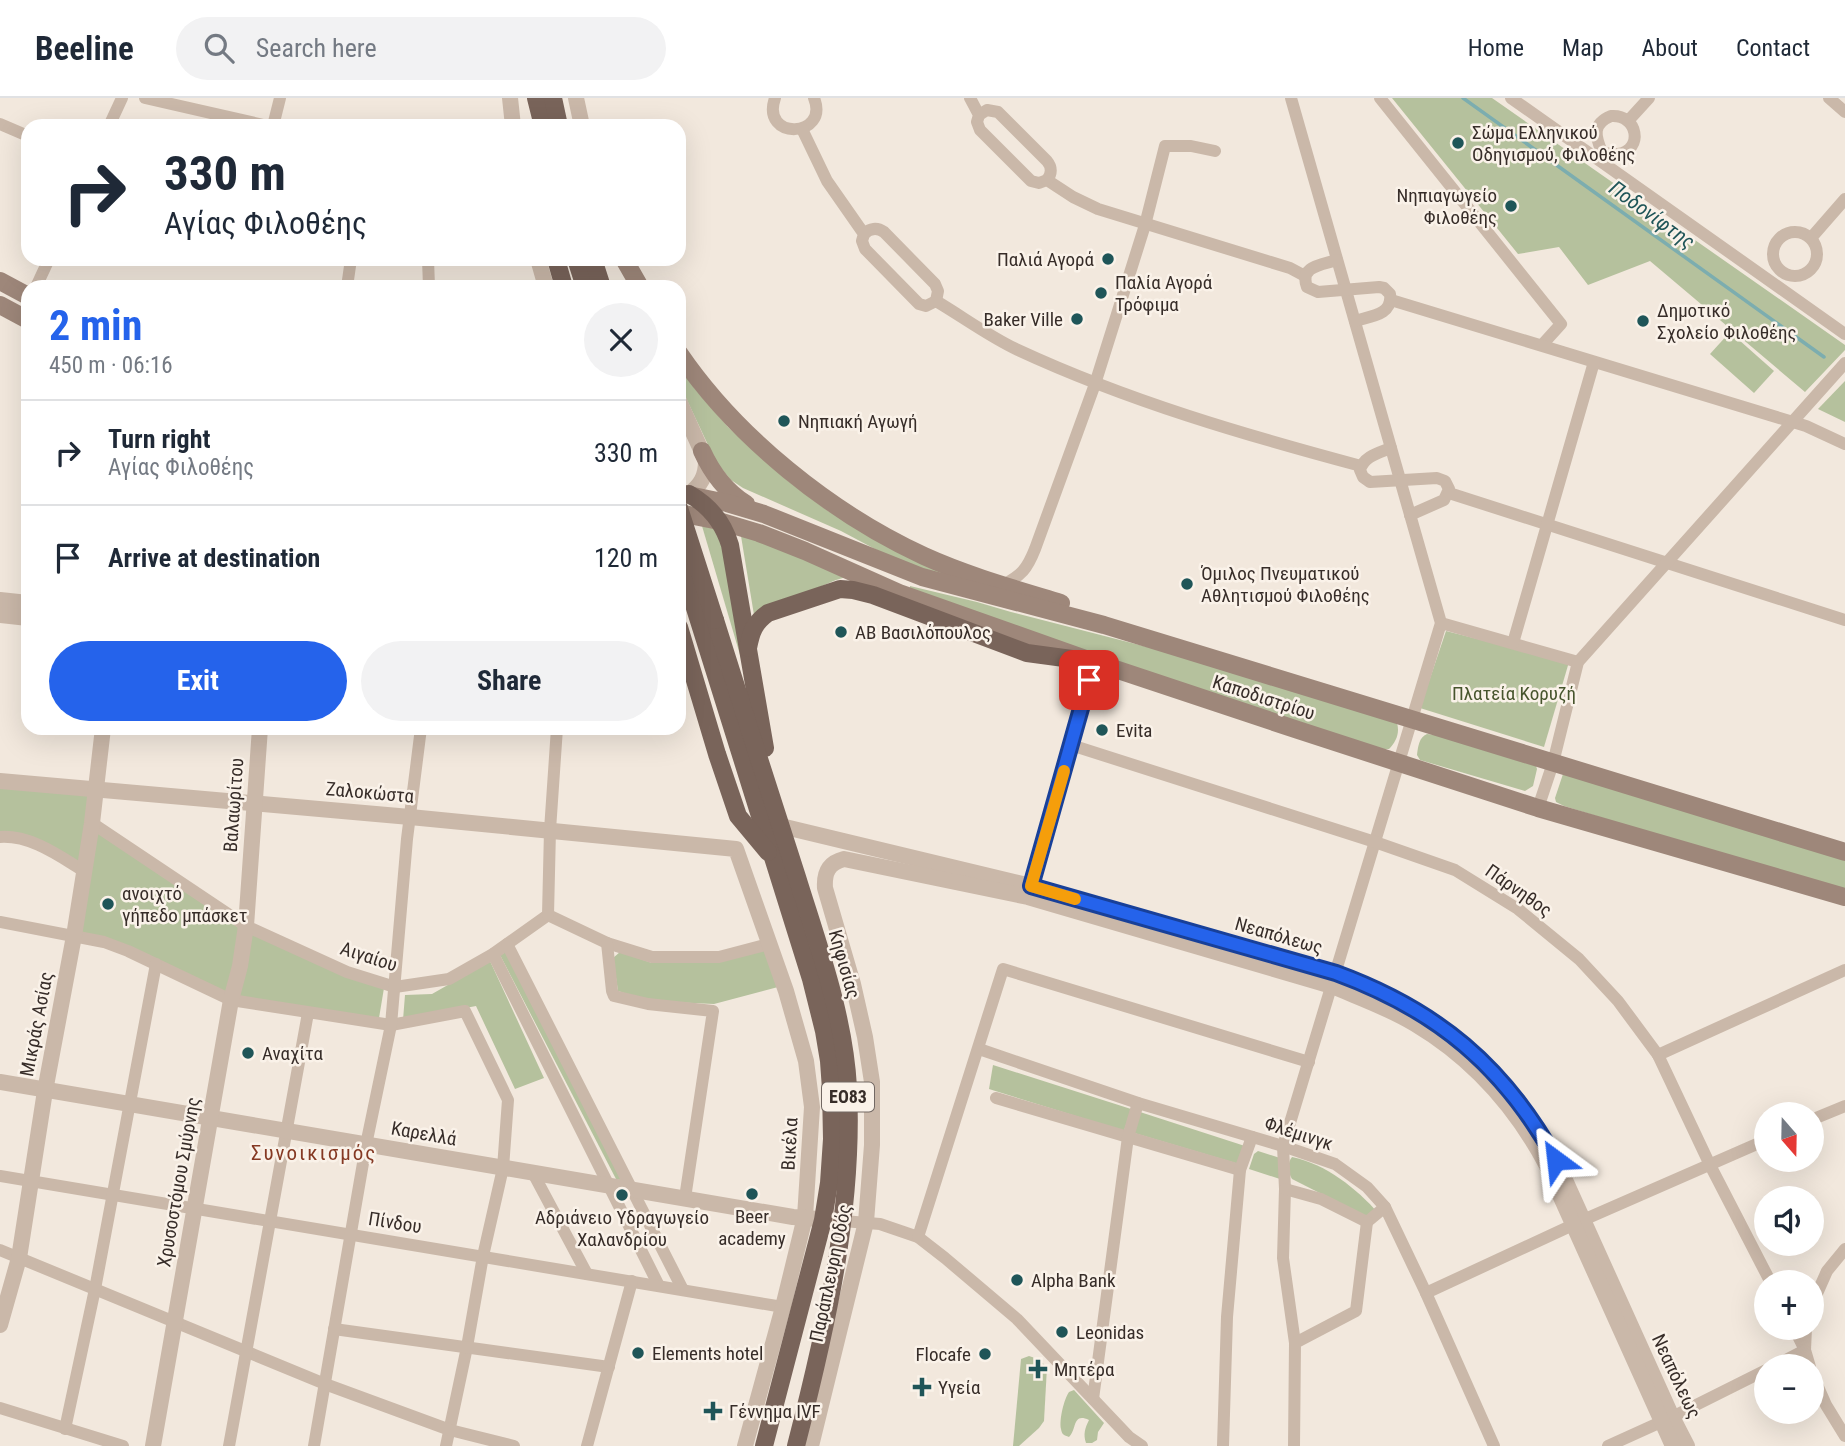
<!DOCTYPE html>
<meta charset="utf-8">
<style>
:root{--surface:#fff;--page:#f2f2f3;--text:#1f2937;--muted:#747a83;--line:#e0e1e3;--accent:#2563eb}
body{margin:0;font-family:"Roboto Condensed",sans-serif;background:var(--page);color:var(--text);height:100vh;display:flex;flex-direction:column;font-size:26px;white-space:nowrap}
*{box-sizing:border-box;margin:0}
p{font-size:23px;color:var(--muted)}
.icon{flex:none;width:38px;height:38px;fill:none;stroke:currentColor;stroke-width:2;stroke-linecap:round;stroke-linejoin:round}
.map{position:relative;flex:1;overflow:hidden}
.sheet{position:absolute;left:21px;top:182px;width:665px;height:455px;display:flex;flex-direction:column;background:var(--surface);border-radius:21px;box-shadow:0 7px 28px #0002}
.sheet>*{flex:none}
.top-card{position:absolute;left:21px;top:21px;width:665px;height:147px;border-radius:21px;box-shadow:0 7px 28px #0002;background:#fff;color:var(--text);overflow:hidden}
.needle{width:46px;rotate:160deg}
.buttons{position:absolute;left:1754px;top:1004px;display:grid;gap:14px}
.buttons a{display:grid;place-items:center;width:70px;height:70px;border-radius:50%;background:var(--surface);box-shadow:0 7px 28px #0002;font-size:35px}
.pin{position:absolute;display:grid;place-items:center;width:60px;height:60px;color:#fff;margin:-30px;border-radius:14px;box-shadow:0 4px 10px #0006}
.me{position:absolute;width:77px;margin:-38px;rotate:330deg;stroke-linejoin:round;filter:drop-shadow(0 0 5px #0008)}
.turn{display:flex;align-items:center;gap:24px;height:147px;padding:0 28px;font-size:32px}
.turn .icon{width:91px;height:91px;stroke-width:2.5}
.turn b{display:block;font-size:49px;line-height:60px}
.round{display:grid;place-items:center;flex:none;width:74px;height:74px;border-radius:37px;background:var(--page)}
.headline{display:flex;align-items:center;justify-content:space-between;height:119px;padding:0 28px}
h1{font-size:42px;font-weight:700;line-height:52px;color:var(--accent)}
.button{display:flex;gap:14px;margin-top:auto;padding:14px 28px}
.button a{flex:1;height:80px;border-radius:42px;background:var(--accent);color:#fff;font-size:28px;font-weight:700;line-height:80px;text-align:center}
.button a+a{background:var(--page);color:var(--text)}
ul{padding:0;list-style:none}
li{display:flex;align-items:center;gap:21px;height:105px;padding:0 28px;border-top:2px solid var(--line)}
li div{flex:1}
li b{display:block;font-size:26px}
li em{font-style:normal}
header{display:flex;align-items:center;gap:42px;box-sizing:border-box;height:98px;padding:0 35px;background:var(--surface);border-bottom:2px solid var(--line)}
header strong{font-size:33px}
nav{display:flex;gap:38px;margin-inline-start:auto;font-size:24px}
.search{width:490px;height:63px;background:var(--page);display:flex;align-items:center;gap:18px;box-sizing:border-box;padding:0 24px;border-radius:38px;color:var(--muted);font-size:26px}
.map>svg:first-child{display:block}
.green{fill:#b5c19d}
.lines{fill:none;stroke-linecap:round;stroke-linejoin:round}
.stream{stroke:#7cadaf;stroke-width:3.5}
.minor{stroke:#cab8a9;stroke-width:12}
.tertiary{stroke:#cab8a9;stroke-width:16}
.secondary{stroke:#9e877a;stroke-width:18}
.primary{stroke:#79645a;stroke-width:18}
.primary-bridge{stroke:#79645a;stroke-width:18}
.route-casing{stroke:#184099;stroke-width:18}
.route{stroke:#2563eb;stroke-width:12}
.slow{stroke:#f59e0b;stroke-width:12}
.poi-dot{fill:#1f5558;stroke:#faf2e9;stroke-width:2.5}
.labels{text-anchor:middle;stroke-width:5;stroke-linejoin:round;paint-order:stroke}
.shield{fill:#faf2e9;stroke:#726863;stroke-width:2}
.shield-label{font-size:18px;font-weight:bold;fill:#372d29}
.poi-label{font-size:19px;fill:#372d29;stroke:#faf2e9;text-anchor:start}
.park-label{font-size:19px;fill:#47552d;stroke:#faf2e9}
.street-label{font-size:19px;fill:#372d29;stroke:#faf2e9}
.water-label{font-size:21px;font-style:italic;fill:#1f5558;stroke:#faf2e9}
.neighbourhood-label{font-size:21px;letter-spacing:2px;fill:#853923;stroke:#faf2e9}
</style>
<header>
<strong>Beeline</strong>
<div class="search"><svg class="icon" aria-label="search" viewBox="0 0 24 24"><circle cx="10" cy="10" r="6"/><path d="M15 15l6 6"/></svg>Search here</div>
<nav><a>Home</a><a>Map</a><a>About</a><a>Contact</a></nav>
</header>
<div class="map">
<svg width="1845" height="1348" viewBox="0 0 1845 1348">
<rect width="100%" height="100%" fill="#f2e8dd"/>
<!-- green -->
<g class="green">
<path d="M1392,0H1492L1845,247V252L1805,294L1650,163L1588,187L1559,149L1518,156Z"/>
<path d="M1730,234L1774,273L1754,295L1710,256Z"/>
<path d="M679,268L695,291L728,329L788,383L828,413L969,484L940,477L890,459L841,433L743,390L731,382L716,364L679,285Z"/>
<path d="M1845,283V324L1818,311Z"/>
<path d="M702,428L713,430L721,440L748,584Z"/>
<path d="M740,432L846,479L836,482L754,517Z"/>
<path d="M910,488L977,504L1011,514L1194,561L1397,625C1400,635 1396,644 1389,651H1381L1171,583L910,491Z"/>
<path d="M1446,533L1569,564L1544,649L1420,610Z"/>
<path d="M1427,636L1436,637L1536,668L1537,671L1533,688L1525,693L1420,662L1417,657C1418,649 1419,639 1427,636Z"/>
<path d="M1563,676L1845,761V795L1564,708L1556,704L1555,700Z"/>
<path d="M0,685L91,697L81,766L0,739Z"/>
<path d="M97,734L239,830L228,896L80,834Z"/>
<path d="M249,835L384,890L379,920L235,899Z"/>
<path d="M765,852L778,889L714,906L648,903L618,893L613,860L620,854L652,865Z"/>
<path d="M506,854L625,1083L616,1081L500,857Z"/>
<path d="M490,863L544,980L515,991L476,908L403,922L405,897L432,896Z"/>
<path d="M993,967L1131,1011L1124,1033L989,991Z"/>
<path d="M1140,1014L1248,1049L1242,1067L1134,1035Z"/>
<path d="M1258,1053L1280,1060V1081L1249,1071L1254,1056Z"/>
<path d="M1292,1059C1326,1066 1356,1090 1379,1116L1375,1123L1292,1081C1288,1075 1287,1065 1292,1059Z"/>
<path d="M1029,1258L1038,1261L1047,1269L1044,1323L1039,1330L1019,1348H1013L1021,1261Z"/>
<path d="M1074,1292L1104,1325L1098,1334L1097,1342L1092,1345H1086C1083,1336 1085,1330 1089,1322C1072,1314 1077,1332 1069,1339C1064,1337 1062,1337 1061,1331C1059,1322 1064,1301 1069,1294Z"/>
</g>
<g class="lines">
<!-- stream -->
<path class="stream" d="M1463,0L1824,259"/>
<!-- minor -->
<g class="minor">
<path d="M145,0L268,28"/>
<path d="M775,0C760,43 830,40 814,0"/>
<path d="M970,0L979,17L977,24L980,32L1031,83L1039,85L1047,82L1073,99L1098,111L1290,170L1305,178"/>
<path d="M1291,0L1441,525L1283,1048L1285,1091L1283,1160L1295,1245"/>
<path d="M1380,0L1561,226L1542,247"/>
<path d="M1511,0L1845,236"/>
<path d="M1829,0L1845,14"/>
<path d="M979,17L987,12L998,14L1047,63C1052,69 1052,76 1047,82"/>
<path d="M1611,18C1638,16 1644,52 1618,56C1613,57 1607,55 1602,54C1595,38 1592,26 1611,18Z"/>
<path d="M1628,23L1649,0"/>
<path d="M0,26L28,38"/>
<path d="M109,28L122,0"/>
<path d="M273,28L280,0"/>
<path d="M802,31L827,83L864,136L862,143L865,151L919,206L926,208L936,203C963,219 990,239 1018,252C1128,303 1245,337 1361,368"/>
<circle cx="1795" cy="156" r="22"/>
<path d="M864,136C870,130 877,129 884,134L935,186L938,193L936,203"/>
<path d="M1811,140L1845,101"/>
<path d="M428,161L429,189"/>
<path d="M1337,162C1322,167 1299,168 1307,189L1318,194L1379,189L1384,190L1390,196C1393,217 1371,218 1355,223"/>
<path d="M36,189L49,161"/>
<path d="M347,189L351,161"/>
<path d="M1391,202L1806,328L1845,346"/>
<path d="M1391,350C1379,355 1364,358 1360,372L1363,379L1370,384L1437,380L1445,383L1449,391L1444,402L1410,417"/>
<path d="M1449,395L1845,522"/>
<path d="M1003,487C1022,477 1027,471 1035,451L1095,286L1145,127L1165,48H1191L1215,53"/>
<path d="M1441,525L1578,564"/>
<path d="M1513,545L1594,264"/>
<path d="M1071,647L1375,744L1455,772L1518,811L1579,861L1618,903L1658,957L1710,1067L1771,1185"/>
<path d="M1538,710L1553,665L1578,564L1845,265"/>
<path d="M92,725L246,828L347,874L395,889L449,881L493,856L548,817"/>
<path d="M0,739C31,737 59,758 84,773"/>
<path d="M1029,796L1094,564"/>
<path d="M548,817L607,845L652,859H719L769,846"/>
<path d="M548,817L550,732L557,630"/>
<path d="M0,824L104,844L128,853L231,902L391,927L465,913L508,1002L503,1070L483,1158L467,1249L446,1348"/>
<path d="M607,845L612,893L614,898L648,906L713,913L685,1100"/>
<path d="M507,846L683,1192"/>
<path d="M493,856L659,1188"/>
<path d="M979,951L1138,1005L1283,1048L1335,1066L1367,1089L1385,1109L1426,1195L1494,1348"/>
<path d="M1658,957L1845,872"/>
<path d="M996,1000L1240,1072"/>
<path d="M1811,1022L1845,1008"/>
<path d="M533,1075L587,1176"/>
<path d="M0,1078L783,1209"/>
<path d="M1285,1091L1321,1101L1367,1124L1385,1109"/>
<path d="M843,1123L880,1126L918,1139L945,1160L1017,1221L1129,1339L1142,1348"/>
<path d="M918,1139L1003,871L1309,964"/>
<path d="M0,1152L325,1286L450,1332L514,1348"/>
<path d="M1426,1195L1590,1119L1766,1042"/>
<path d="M1811,1209L1827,1173L1845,1151"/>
<path d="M1794,1230L1805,1252L1810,1269"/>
<path d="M334,1231L609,1269"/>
<path d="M1772,1269L1805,1252L1806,1230"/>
<path d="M1811,1273L1826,1307L1845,1338"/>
<path d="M1093,1301L1128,1039L1138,1005"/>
<path d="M0,1310L123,1348"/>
<path d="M65,1331L95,1191L156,866"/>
<path d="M229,1348L308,915"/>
<path d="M314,1348L367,1042L391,927L407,741L421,630"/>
<path d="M587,1348L632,1183"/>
<path d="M1223,1348L1227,1219L1240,1072L1252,1039"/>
<path d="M1294,1348L1295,1245L1356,1213L1367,1124"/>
<path d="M1608,1348L1672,1319L1766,1272"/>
</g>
<!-- tertiary -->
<g class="tertiary">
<path d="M510,0L513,28"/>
<path d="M576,0L582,28"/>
<path d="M538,161L546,189"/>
<path d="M679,303L706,363C706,378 701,387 689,396"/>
<path d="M0,502L28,505"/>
<path d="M0,517L28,520"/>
<path d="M0,683L410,719L736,751L786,893L806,963L812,1009L805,1119L783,1209L745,1348"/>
<path d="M781,728L1031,788L1336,875C1414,904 1468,941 1521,1006"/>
<path d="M0,984L793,1119L843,1123"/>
<path d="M1536,1028L1556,1062L1672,1319L1687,1348"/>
<path d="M0,1227L19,1160L45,993L74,838L92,725L103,630"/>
<path d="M153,1348L231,902L240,868L246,828L260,630"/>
<path d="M811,1348L866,1124L872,1047V984L865,939L853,886L825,790C824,775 828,765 844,761L1028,799L1332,888C1360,900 1389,910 1415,926C1472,960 1515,1008 1546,1066L1673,1348"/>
</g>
<!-- secondary -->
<g class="secondary">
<path d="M624,161L640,189"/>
<path d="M0,183L28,198"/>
<path d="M0,207L28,222"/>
<path d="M679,255C737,340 831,415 924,458C968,478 1015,491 1061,505"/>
<path d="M702,353C712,375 725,393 746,406"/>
<path d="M679,395L727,405L764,416L922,479L1104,527L1845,754"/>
<path d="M679,415L719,423L759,435L805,453L899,495L1094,564L1298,632L1538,710L1845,799"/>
</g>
<!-- primary -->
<g class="primary">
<path d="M536,0L543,28"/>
<path d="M553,0L559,28"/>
<path d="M556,161L564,189"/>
<path d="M576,161L585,189"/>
<path d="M593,161L602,189"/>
<path d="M689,396C710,408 723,424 730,447L765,650"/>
<path d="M679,459L811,881L824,933L829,963L831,991L832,1041L829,1085L823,1122L764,1348"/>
<path d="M715,522C742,608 769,693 797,779C818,847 844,917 848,989C854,1111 826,1231 796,1348"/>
<path d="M679,529L717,656L738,718L768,754"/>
<path d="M748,550C751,534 754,525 768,515L840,491L853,492L873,497L1027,555L1094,564"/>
</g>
<!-- primary-bridge -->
<path class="primary-bridge" d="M679,410L715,522"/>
</g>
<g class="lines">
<defs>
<path id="route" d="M1089,582L1031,788L1336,875C1437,912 1504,968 1556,1062"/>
</defs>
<!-- route casing -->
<use href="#route" class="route-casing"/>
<!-- route -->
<use href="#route" class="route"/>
<!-- slow -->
<path class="slow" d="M1064,673L1031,788L1075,801"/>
</g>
<!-- markers -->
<g class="poi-dot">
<circle cx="1458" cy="45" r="7"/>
<circle cx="1511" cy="108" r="7"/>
<circle cx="1108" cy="161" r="7"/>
<circle cx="1101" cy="195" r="7"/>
<circle cx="1077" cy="221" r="7"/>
<circle cx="1643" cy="223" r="7"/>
<circle cx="784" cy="323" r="7"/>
<circle cx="1187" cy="486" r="7"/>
<circle cx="841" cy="534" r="7"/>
<circle cx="1102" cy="632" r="7"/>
<circle cx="108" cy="806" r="7"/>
<circle cx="248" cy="955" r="7"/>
<circle cx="752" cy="1096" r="7"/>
<circle cx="622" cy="1097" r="7"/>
<circle cx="1017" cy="1182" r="7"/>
<circle cx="1062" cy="1234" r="7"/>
<circle cx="638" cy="1255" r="7"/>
<circle cx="985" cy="1256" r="7"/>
<path d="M1034.5 1260.5h7v7h7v7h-7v7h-7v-7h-7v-7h7z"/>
<path d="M918.5 1278.5h7v7h7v7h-7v7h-7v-7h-7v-7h7z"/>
<path d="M709.5 1302.5h7v7h7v7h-7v7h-7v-7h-7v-7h7z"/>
</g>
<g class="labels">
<!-- shield labels -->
<rect class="shield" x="822" y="984.5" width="52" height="29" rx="5"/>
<g class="shield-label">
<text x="848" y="1005">ΕΟ83</text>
</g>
<!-- poi labels -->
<g class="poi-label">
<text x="1472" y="41">Σώμα Ελληνικού<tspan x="1472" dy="22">Οδηγισμού, Φιλοθέης</tspan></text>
<text x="1497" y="104" text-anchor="end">Νηπιαγωγείο<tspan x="1497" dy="22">Φιλοθέης</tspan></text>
<text x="1094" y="168" text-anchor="end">Παλιά Αγορά</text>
<text x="1115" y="191">Παλία Αγορά<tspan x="1115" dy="22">Τρόφιμα</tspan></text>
<text x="1657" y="219">Δημοτικό<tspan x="1657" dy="22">Σχολείο Φιλοθέης</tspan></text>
<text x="1063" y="228" text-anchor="end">Baker Ville</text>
<text x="798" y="330">Νηπιακή Αγωγή</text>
<text x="1201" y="482">Όμιλος Πνευματικού<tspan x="1201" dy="22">Αθλητισμού Φιλοθέης</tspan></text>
<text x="855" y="541">ΑΒ Βασιλόπουλος</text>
<text x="1116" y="639">Evita</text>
<text x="122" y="802">ανοιχτό<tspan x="122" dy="22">γήπεδο μπάσκετ</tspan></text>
<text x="262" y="962">Αναχίτα</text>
<text x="752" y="1125" text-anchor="middle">Beer<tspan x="752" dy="22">academy</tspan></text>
<text x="622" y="1126" text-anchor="middle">Αδριάνειο Υδραγωγείο<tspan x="622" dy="22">Χαλανδρίου</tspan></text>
<text x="1031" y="1189">Alpha Bank</text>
<text x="1076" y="1241">Leonidas</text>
<text x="652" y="1262">Elements hotel</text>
<text x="971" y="1263" text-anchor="end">Flocafe</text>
<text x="1054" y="1278">Μητέρα</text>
<text x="938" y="1296">Υγεία</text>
<text x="729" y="1320">Γέννημα IVF</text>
</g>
<!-- park labels -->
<g class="park-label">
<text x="1514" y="602">Πλατεία Κορυζή</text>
</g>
<!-- street labels -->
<g class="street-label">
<text transform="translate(1264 599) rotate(18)" y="7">Καποδιστρίου</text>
<text transform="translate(370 694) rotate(5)" y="7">Ζαλοκώστα</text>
<text transform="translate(233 707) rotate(-86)" y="7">Βαλαωρίτου</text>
<text transform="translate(1519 792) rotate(35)" y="7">Πάρνηθος</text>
<text transform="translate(1279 837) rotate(16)" y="7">Νεαπόλεως</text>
<text transform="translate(369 858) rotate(18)" y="7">Αιγαίου</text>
<text transform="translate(845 866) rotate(74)" y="7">Κηφισίας</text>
<text transform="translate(36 926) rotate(-79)" y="7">Μικράς Ασίας</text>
<text transform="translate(424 1035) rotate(10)" y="7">Καρελλά</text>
<text transform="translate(1299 1035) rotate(18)" y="7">Φλέμινγκ</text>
<text transform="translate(789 1046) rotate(-87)" y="7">Βικέλα</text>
<text transform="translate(178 1084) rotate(-80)" y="7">Χρυσοστόμου Σμύρνης</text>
<text transform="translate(395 1124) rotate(9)" y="7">Πίνδου</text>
<text transform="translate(830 1175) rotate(-78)" y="7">Παράπλευρη Οδός</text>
<text transform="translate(1677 1278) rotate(65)" y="7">Νεαπόλεως</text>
</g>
<!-- water labels -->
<g class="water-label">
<text transform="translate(1652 117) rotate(36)" y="7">Ποδονίφτης</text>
</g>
<!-- neighbourhood labels -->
<g class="neighbourhood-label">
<text x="314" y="1062">Συνοικισμός</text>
</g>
</g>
</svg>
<div class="buttons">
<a><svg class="needle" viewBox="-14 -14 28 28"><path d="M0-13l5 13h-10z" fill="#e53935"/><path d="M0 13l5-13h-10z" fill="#747a83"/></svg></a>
<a><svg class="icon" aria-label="sound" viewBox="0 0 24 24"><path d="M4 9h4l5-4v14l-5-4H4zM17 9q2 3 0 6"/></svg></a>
<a>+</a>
<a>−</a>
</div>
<div class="pin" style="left:1089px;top:582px;background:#d93025"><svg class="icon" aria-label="arrive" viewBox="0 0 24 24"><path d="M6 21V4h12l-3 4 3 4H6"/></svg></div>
<svg class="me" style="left:1556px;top:1062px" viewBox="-20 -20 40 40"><path d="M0-17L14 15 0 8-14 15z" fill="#2563eb" stroke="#fff" stroke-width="4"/></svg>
<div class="top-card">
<div class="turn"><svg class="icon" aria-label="right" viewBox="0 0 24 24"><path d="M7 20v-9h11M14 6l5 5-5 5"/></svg><div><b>330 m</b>Αγίας Φιλοθέης</div></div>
</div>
<section class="sheet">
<div class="headline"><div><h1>2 min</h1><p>450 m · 06:16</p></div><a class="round"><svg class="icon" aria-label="close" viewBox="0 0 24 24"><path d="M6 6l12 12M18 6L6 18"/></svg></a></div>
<ul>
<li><svg class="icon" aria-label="right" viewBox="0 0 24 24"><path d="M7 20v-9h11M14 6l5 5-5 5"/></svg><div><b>Turn right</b><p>Αγίας Φιλοθέης</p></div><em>330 m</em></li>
<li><svg class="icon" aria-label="arrive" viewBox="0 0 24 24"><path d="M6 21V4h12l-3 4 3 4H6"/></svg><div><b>Arrive at destination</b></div><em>120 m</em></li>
</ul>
<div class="button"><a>Exit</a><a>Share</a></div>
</section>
</div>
